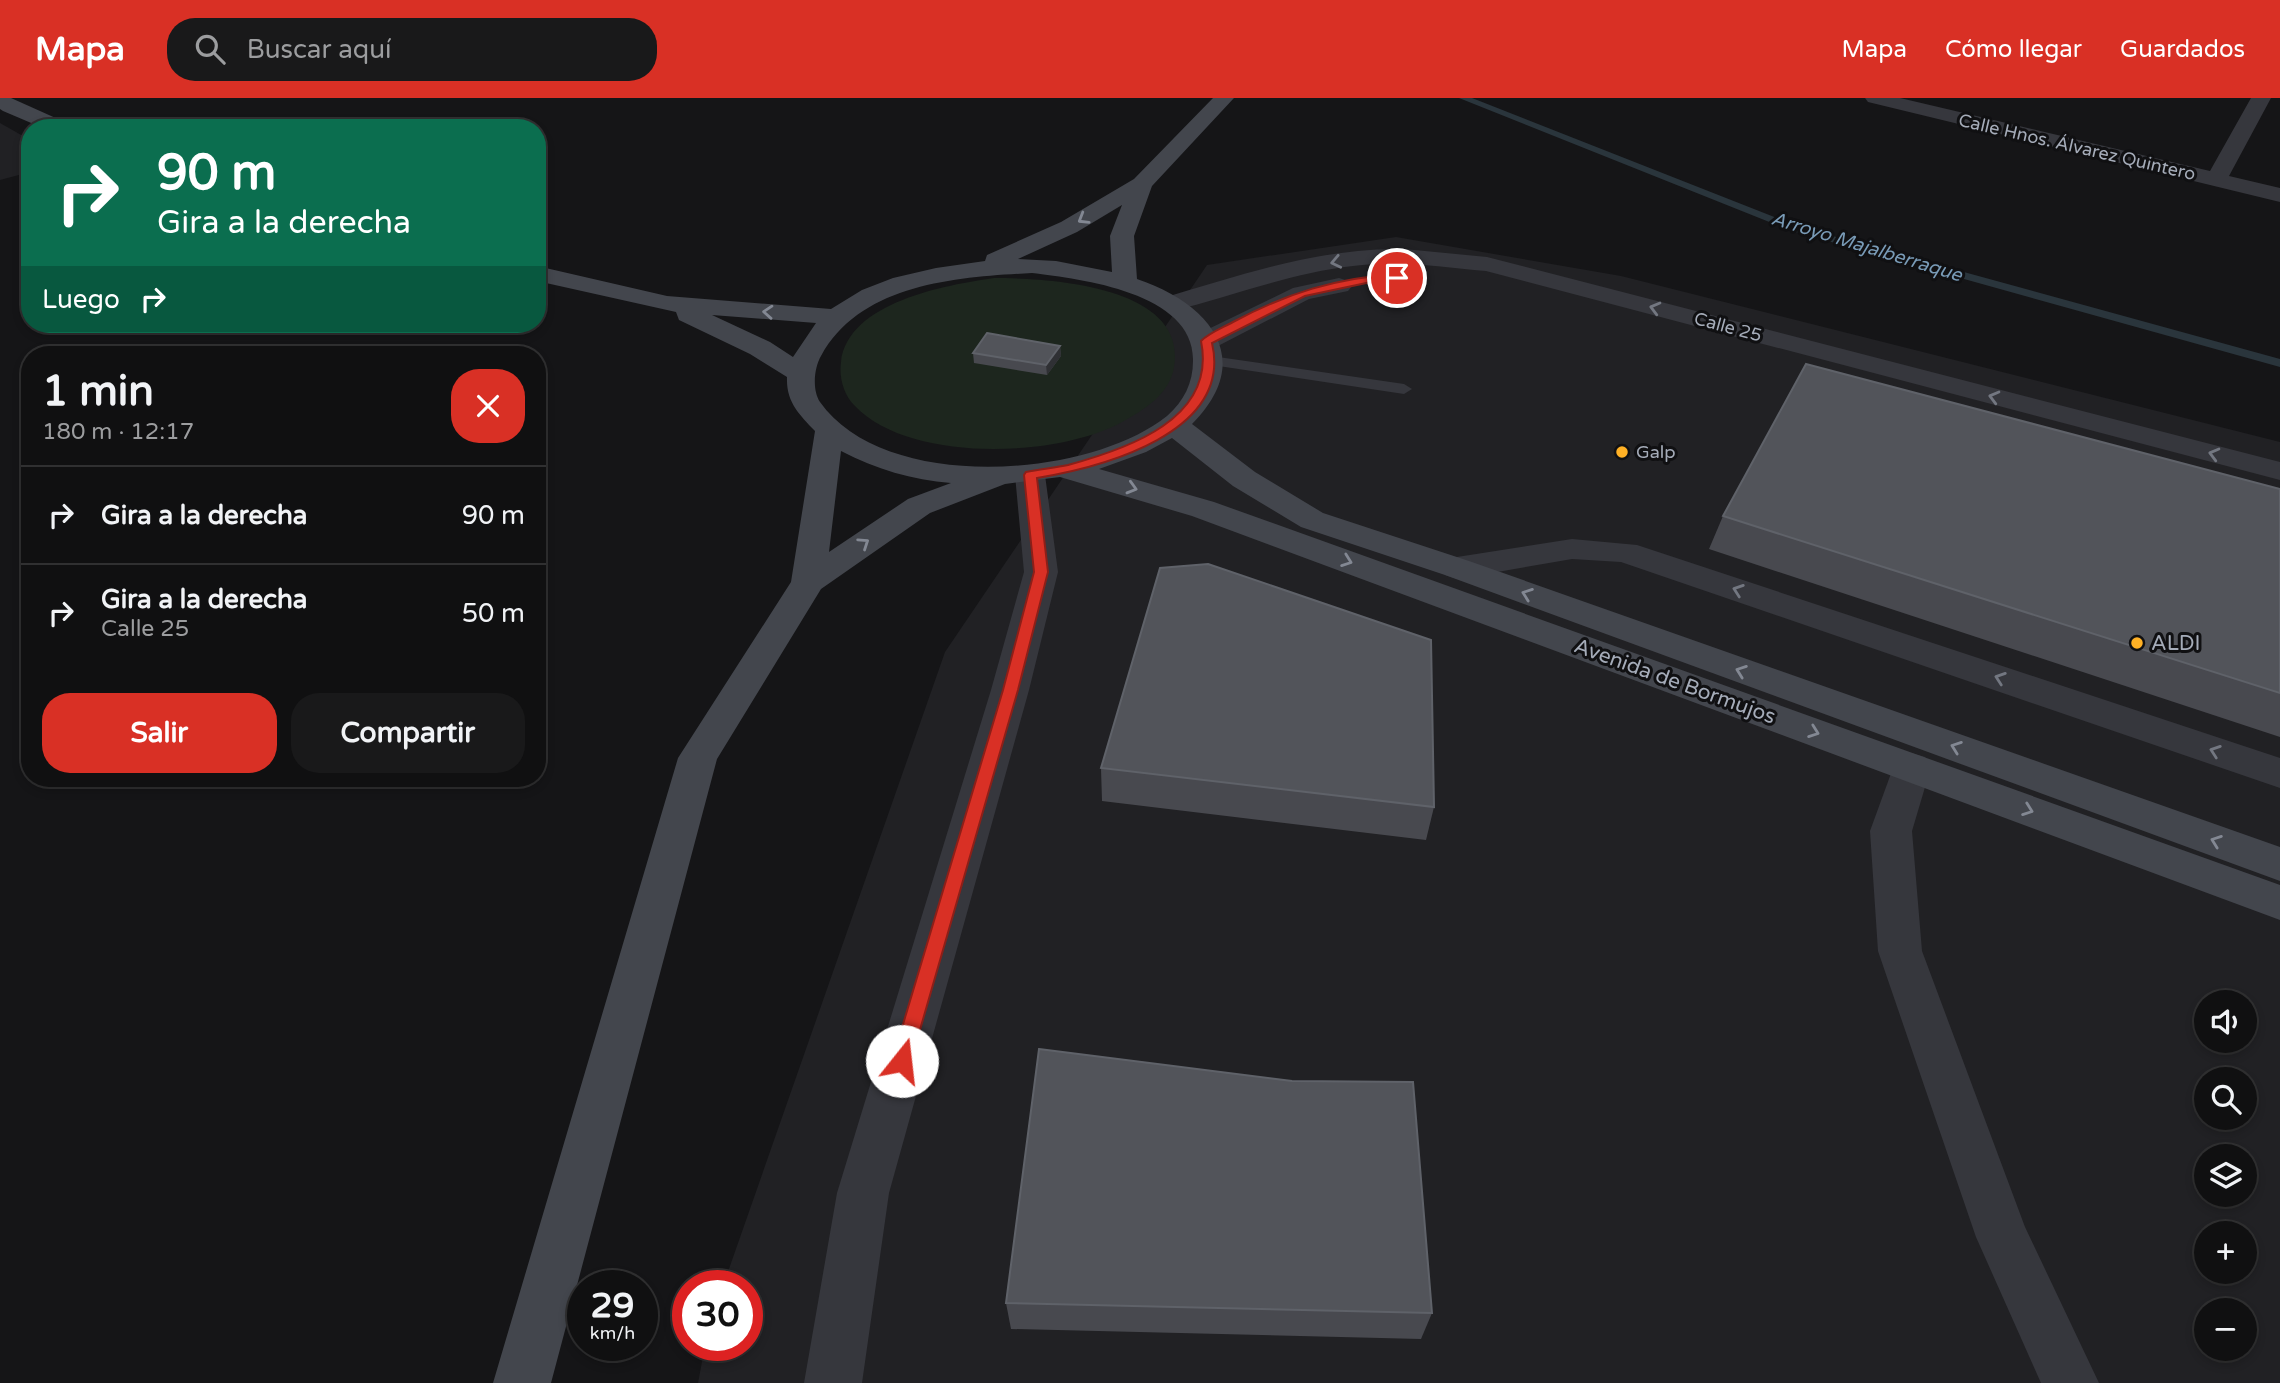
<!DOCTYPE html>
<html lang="es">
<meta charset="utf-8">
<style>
:root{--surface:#101011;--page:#19191a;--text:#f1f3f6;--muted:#9c9d9f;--line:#303031;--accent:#d93025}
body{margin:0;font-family:"Varela Round",sans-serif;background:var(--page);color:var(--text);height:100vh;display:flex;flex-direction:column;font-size:26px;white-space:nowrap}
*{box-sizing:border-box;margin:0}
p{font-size:23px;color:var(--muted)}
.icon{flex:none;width:38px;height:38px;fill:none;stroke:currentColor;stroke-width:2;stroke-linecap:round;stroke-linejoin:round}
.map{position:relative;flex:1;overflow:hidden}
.drawer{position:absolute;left:21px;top:248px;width:525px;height:441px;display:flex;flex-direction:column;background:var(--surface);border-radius:28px;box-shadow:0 4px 10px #0003,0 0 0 2px var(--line)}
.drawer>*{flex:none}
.hud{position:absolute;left:21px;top:21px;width:525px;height:214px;border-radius:28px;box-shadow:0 4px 10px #0003,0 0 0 2px var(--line);background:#0b6e4f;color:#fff;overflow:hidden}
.tools{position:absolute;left:2194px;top:892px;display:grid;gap:14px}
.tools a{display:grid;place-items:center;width:63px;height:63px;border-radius:50%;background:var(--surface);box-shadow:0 4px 10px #0003,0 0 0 2px var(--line);font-size:35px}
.speed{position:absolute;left:567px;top:1172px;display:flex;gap:14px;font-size:35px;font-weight:700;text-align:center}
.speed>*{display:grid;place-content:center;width:91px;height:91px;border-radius:50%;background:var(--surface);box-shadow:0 4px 10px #0003,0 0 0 2px var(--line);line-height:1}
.speed small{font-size:18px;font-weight:400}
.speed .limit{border:10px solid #d22;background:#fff;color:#111}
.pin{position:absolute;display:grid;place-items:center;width:60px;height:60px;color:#fff;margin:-30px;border:4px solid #fff;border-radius:50%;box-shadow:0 2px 7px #0007}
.me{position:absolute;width:77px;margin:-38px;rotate:16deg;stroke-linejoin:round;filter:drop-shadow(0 0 5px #0008)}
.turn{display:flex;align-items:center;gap:24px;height:147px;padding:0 21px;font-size:32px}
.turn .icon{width:91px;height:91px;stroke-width:2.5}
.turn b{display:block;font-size:49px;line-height:60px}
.then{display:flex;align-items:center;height:66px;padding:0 21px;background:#0003;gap:14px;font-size:26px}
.round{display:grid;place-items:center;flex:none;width:74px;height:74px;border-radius:28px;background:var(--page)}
.overview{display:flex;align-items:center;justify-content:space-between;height:119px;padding:0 21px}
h1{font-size:42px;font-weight:700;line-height:52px}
.cta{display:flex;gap:14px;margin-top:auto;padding:14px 21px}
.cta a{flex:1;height:80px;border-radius:28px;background:var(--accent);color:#fff;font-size:28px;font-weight:700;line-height:80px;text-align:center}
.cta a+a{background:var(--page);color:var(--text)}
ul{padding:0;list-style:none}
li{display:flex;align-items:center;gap:21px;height:98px;padding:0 21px;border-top:2px solid var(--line)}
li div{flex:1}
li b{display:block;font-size:26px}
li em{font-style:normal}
header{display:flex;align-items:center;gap:42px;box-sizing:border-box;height:98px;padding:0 35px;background:var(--accent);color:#fff}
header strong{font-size:33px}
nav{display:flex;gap:38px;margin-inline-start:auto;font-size:24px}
.search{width:490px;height:63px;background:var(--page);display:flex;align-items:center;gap:18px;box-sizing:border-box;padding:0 24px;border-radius:28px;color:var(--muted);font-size:26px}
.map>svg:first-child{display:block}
.built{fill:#212124;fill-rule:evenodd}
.green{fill:#1d261e}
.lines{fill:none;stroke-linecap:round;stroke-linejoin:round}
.stream{fill:#2a353c;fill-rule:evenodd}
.lane{fill:#36373d;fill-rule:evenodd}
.street{fill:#36373d;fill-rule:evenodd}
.secondary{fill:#43464d;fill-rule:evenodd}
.wall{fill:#48494f}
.shaded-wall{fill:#2f3034}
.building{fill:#52545a;stroke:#5f6269;stroke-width:2}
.oneway{stroke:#838893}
.oneway2{stroke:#737781}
.route{fill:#d93025;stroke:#8d1f18;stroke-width:2}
.poi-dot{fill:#ffb125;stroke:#101012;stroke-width:2.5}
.labels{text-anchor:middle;stroke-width:6;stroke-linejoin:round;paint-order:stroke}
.far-street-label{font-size:18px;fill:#a5acb9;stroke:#101012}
.far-poi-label{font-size:18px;fill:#a5acb9;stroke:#101012;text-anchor:start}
.far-water-label{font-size:19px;font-style:italic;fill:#799bb7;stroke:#101012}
.poi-label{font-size:21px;fill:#a5acb9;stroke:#101012;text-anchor:start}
.street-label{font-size:21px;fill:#a5acb9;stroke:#101012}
</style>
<header>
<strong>Mapa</strong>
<div class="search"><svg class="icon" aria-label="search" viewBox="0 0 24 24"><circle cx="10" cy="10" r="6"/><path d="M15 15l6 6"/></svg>Buscar aquí</div>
<nav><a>Mapa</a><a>Cómo llegar</a><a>Guardados</a></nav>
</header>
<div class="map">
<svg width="2280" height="1285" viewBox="0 0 2280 1285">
<rect width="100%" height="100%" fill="#151517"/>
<!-- built -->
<g class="built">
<path d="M0,25L30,42V74L0,82Z"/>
<path d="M1396,139L1621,178L2280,344V1285H698L705,1248H747V1188H723L945,554L1207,167ZM2207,905H2245V943H2207ZM2207,982H2245V1020H2207ZM2207,1059H2245V1097H2207ZM2207,1136H2245V1174H2207ZM2207,1213H2245V1251H2207Z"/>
</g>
<!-- green -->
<path class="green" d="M994,180C1048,180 1188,187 1174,269C1170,296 1144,312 1122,324C1057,360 909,365 855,308C843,296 839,279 841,264C848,204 946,187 994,180Z"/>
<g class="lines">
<!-- stream -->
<path class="stream" d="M1459,0H1472L1800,129L2280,261V269L1792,133Z"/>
<!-- lane -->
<path class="lane" d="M1211,258L1404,286L1412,291L1404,296L1205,266L1203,263L1205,260Z"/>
<!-- street -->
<g class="street">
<path d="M1865,0H1900L2210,73L2251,0H2271L2229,78L2280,90V104L1868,4Z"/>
<path d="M1404,151L1487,159L2280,364V382L1486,173C1442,169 1397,162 1353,168C1291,175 1233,198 1172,213L1163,210L1159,205L1163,200C1242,177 1321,149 1404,151Z"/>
<path d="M1339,180L1348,183L1352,188L1348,193L1309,201L1216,249L1206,251L1196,249L1193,243L1196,237L1293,190Z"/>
<path d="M1030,368L1041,370L1045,377L1058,474L1029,592L889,1095L862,1285H804L837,1095L991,592L1024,474L1015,377L1019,370Z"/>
<path d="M1572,441L1637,447L2280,660V690L1621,464L1572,461L1457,481L1445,477L1440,470L1445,463L1457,459Z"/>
<path d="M1911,655L1925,659L1931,669L1912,733L1922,853L2025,1129L2099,1285H2041L1976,1139L1878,853L1870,733L1897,659Z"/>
</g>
<!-- secondary -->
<g class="secondary">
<path d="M0,0H11L69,26L72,30H43L3,13L0,11Z"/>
<path d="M1213,0H1234L1152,88L1134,138L1137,181C1209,205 1257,261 1192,326L1255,374L1323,415L1469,463L2280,749V783L1445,477L1301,429L1233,388L1172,340L1146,354L1099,371L1214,404L2280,787V822L1192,418L1060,379L1005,386L930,415L821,491L717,661L551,1285H493L678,660L791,484L815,333C799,316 786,304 787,279L750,256L679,222L676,214L537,183V168L667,198L831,211L862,192L893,180L936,170L985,163L987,157L1061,124L1134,81ZM1122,107L1110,138L1112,174L1056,163L1018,161L1077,134ZM1032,175C1082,181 1195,195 1193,263C1193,285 1184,303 1167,318C1088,381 884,395 820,304C812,292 814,270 821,258C861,185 958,179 1032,175ZM712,217L816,225L793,259L770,244ZM841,353C876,371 912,382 951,385L908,401L829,454Z"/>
</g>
</g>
<!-- wall -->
<g class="wall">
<path d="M1060,248L1061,258L1047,277L974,265L973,255Z"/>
<path d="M2280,391V639L1709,451L1723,418Z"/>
<path d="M1101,670L1434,709L1426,742L1102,703Z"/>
<path d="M1006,1205L1432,1215L1421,1241L1011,1231Z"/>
</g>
<!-- shaded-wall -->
<path class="shaded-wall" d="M1060,248L1061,258L1047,277L1046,267Z"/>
<!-- building -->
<g class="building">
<path d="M987,235L1060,248L1046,267L973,255Z"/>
<path d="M1806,266L2280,391V595L1723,418Z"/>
<path d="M1208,466L1431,542L1434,709L1101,670L1160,470Z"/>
<path d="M1039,951L1292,983L1413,984L1432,1215L1006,1205Z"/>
</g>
<!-- one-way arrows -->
<defs><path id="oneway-chevron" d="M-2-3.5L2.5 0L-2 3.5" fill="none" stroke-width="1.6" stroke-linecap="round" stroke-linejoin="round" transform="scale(1.75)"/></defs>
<g class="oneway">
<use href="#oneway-chevron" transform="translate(1083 121) rotate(149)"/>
<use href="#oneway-chevron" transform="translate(768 214) rotate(-176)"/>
<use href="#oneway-chevron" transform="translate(1132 390) rotate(16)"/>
<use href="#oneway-chevron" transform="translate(864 445) rotate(-34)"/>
<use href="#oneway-chevron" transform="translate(1347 463) rotate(20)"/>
<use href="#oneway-chevron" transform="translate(1527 496) rotate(-160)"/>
<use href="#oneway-chevron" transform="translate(1741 573) rotate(-160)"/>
<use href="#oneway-chevron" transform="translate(1814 634) rotate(20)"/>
<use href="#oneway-chevron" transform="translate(1956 649) rotate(-160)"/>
<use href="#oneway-chevron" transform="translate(2028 712) rotate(20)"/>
<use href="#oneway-chevron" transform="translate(2216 743) rotate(-160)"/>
</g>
<g class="oneway2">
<use href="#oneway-chevron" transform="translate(1336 164) rotate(168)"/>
<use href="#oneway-chevron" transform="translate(1655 210) rotate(-165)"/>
<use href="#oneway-chevron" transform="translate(1994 299) rotate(-165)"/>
<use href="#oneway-chevron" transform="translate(2214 356) rotate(-165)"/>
<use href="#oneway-chevron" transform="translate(1738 492) rotate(-161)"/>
<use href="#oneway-chevron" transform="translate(2000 580) rotate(-161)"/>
<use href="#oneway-chevron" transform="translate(2215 653) rotate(-161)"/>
</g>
<!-- route -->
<path class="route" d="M1397,176L1403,180L1401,182L1371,184L1305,198L1212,245C1233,335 1103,369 1037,380L1048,474L1018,592L911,963L909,969L902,972L895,969L892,963L1003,592L1034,474L1024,377L1026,374C1039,371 1054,370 1068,367C1127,351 1217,321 1201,243C1209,235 1222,230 1233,224C1287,195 1336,180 1397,176Z"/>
<!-- markers -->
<g class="poi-dot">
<circle cx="1622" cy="354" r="7"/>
<circle cx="2137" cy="545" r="7"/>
</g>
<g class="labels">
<!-- far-street labels -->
<g class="far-street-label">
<text transform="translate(2077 49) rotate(13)" y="6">Calle Hnos. Álvarez Quintero</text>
<text transform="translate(1728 229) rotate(15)" y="6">Calle 25</text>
</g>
<!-- far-poi labels -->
<g class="far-poi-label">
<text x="1636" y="360">Galp</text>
</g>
<!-- far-water labels -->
<g class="far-water-label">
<text transform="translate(1867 148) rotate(17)" y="7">Arroyo Majalberraque</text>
</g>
<!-- poi labels -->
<g class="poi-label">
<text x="2151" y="552">ALDI</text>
</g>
<!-- street labels -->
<g class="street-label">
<text transform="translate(1675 583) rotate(20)" y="7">Avenida de Bormujos</text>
</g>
</g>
</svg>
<div class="tools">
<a><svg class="icon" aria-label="sound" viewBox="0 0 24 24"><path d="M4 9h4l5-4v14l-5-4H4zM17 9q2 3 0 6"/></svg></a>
<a><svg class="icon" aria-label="search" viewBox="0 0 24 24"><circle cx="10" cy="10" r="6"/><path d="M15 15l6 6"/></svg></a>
<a><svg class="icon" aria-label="layers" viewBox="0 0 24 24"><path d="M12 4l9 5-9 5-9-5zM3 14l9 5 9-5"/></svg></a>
<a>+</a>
<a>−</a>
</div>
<div class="speed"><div>29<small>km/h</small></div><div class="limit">30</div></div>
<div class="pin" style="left:1397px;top:180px;background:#d93025"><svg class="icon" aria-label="arrive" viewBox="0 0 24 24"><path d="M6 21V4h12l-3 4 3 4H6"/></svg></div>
<svg class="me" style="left:902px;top:963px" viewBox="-20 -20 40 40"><circle r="19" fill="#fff"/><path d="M0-13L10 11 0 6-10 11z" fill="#d93025"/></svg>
<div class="hud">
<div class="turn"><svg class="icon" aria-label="right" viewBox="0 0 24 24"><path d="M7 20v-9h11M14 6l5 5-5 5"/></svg><div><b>90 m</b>Gira a la derecha</div></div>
<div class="then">Luego<svg class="icon" aria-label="right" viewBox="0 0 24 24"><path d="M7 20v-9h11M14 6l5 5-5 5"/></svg></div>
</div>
<section class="drawer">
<div class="overview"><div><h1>1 min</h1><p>180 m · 12:17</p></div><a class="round" style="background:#d93025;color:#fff"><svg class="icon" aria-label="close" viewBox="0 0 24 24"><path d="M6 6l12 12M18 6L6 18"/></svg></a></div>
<ul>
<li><svg class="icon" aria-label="right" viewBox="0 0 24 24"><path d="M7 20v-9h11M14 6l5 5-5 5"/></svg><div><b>Gira a la derecha</b></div><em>90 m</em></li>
<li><svg class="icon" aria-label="right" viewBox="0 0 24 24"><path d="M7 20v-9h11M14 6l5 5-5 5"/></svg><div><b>Gira a la derecha</b><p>Calle 25</p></div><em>50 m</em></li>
</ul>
<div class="cta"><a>Salir</a><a>Compartir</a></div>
</section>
</div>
